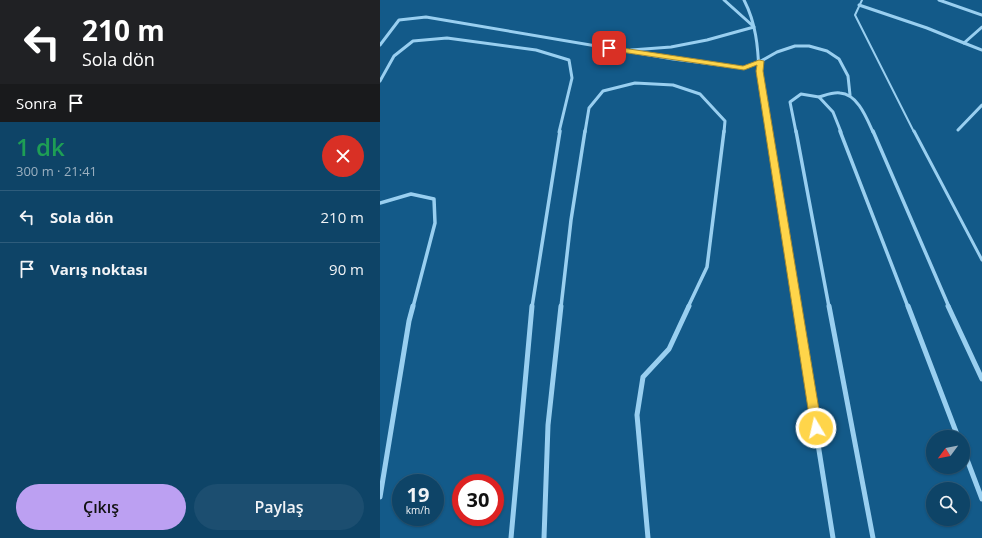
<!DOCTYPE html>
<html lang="tr">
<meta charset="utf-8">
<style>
:root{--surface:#0e4467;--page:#1c4e70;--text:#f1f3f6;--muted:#9bb0c0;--line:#2e5c7b;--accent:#bca0f2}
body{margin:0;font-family:"Open Sans",sans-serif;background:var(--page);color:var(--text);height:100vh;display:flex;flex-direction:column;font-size:15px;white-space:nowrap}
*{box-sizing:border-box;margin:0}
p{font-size:13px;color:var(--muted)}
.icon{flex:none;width:22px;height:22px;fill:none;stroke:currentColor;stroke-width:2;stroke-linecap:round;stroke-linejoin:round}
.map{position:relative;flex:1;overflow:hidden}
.drawer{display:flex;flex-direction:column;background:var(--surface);width:380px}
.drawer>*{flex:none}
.guide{background:#202124;color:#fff;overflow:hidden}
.needle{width:26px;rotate:238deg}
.fabs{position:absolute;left:546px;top:430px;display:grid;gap:8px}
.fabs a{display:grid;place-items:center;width:44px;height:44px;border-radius:50%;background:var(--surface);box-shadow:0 1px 3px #0004,0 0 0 1px var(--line);font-size:20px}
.speed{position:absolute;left:12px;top:474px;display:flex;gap:8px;font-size:20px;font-weight:700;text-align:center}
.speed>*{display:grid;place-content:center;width:52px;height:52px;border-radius:50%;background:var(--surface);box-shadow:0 1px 3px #0004,0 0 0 1px var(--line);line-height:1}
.speed small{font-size:10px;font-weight:400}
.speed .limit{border:6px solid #d22;background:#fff;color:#111}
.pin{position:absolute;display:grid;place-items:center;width:34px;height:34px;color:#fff;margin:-17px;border-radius:8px;box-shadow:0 2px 6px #0006}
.me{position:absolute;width:44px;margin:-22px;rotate:351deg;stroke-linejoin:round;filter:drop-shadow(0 0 3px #0008)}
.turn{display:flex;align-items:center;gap:14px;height:84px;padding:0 16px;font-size:18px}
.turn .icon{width:52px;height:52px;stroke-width:2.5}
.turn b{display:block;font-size:28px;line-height:34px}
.then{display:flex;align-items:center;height:38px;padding:0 16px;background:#0003;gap:8px;font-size:15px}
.round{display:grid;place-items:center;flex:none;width:42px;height:42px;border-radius:21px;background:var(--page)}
.headline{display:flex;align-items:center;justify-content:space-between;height:68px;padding:0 16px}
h1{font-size:24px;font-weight:600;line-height:30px;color:#1e9e55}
.cta{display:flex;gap:8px;margin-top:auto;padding:8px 16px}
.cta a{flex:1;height:46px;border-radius:24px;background:var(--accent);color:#111;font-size:16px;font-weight:600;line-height:46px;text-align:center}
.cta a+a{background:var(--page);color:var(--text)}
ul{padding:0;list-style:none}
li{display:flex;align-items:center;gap:12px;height:52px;padding:0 16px;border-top:1px solid var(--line)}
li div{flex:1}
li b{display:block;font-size:15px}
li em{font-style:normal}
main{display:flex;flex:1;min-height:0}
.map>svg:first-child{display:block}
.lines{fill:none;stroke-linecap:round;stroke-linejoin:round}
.lane-far1{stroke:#99cff0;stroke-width:2}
.lane{stroke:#99cff0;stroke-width:3}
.street-far2{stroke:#99cff0;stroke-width:3}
.street-far1{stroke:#99cff0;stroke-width:3.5}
.street{stroke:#99cff0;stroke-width:5}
.route{fill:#ffd54a;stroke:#a68a30}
</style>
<main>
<section class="drawer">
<div class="guide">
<div class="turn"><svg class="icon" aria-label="left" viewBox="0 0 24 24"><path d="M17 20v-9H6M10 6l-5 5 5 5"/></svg><div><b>210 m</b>Sola dön</div></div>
<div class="then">Sonra<svg class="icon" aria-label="arrive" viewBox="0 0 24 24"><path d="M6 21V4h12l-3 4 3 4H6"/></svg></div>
</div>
<div class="headline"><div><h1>1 dk</h1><p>300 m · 21:41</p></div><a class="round" style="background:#d93025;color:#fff"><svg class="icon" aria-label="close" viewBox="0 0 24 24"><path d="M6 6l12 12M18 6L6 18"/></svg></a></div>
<ul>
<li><svg class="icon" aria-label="left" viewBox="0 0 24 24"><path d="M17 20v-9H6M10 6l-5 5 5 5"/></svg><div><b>Sola dön</b></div><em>210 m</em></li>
<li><svg class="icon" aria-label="arrive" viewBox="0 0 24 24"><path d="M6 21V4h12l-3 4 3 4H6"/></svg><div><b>Varış noktası</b></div><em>90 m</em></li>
</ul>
<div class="cta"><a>Çıkış</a><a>Paylaş</a></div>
</section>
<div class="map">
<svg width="602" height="538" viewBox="0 0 602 538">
<rect width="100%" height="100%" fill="#135a89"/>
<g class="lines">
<!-- lane-far1 -->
<path class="lane-far1" d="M482,0L475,15L534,132"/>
<!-- lane -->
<path class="lane" d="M534,131L602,260"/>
<!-- street-far2 -->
<g class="street-far2">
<path d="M344,0L373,26"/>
<path d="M364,0C376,23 378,47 379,72C380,92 386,113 389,132"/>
<path d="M559,0L602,15"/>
<path d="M479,5L547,28L584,43"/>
<path d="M602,27L584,43L602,50"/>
<path d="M0,45L19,20L46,17L293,59L363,68L381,61L397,52L415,46H429L447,51L459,59L468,76L470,95"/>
<path d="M251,50L291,47L327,40L374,27"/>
<path d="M0,81L14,56L33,41L67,38L156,50L189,60L192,78L179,132"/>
<path d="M439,97C446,95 453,92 460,93C478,94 487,119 493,132"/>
<path d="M578,130L602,105"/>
<path d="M205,132L209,108L223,91L255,83L293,85L320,94L345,121L344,132"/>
<path d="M416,132L410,102L421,94L439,97L453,112L461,132"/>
</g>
<!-- street-far1 -->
<g class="street-far1">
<path d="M389,131L416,307"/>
<path d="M416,131L449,307"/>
<path d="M460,131L528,307"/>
<path d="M493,131L569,307"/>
<path d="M0,203L31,194L54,199L55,223L33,307"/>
<path d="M152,307L180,131"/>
<path d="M181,307L191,220L205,131"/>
<path d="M308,307L327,267L344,131"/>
</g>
<!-- street -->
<g class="street">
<path d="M416,306L453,538"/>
<path d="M449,306L493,538"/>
<path d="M528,306L578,437"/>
<path d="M568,306L602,379"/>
<path d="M583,449L602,499"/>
<path d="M0,497L29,321L33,306"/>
<path d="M131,538L152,306"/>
<path d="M164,538L168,425L181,306"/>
<path d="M268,538L257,415L263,377L289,349L309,306"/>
</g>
</g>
<!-- route -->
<path class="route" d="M229,46L363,66L379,60L384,61L383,71L442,428L440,432L436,433L432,432L431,428L376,71L377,65L364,70L227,50V47Z"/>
</svg>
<div class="fabs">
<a><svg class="needle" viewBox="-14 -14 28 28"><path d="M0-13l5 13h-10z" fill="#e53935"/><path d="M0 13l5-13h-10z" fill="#9bb0c0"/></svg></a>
<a><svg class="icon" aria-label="search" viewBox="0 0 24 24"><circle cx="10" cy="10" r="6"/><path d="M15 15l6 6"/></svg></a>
</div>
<div class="speed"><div>19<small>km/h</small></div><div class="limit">30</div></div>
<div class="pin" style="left:229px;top:48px;background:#d93025"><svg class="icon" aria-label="arrive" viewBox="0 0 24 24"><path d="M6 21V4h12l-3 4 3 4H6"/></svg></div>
<svg class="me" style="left:436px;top:428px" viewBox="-20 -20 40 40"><circle r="17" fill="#ffd54a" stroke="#fff" stroke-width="3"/><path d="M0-11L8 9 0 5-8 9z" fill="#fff"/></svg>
</div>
</main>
